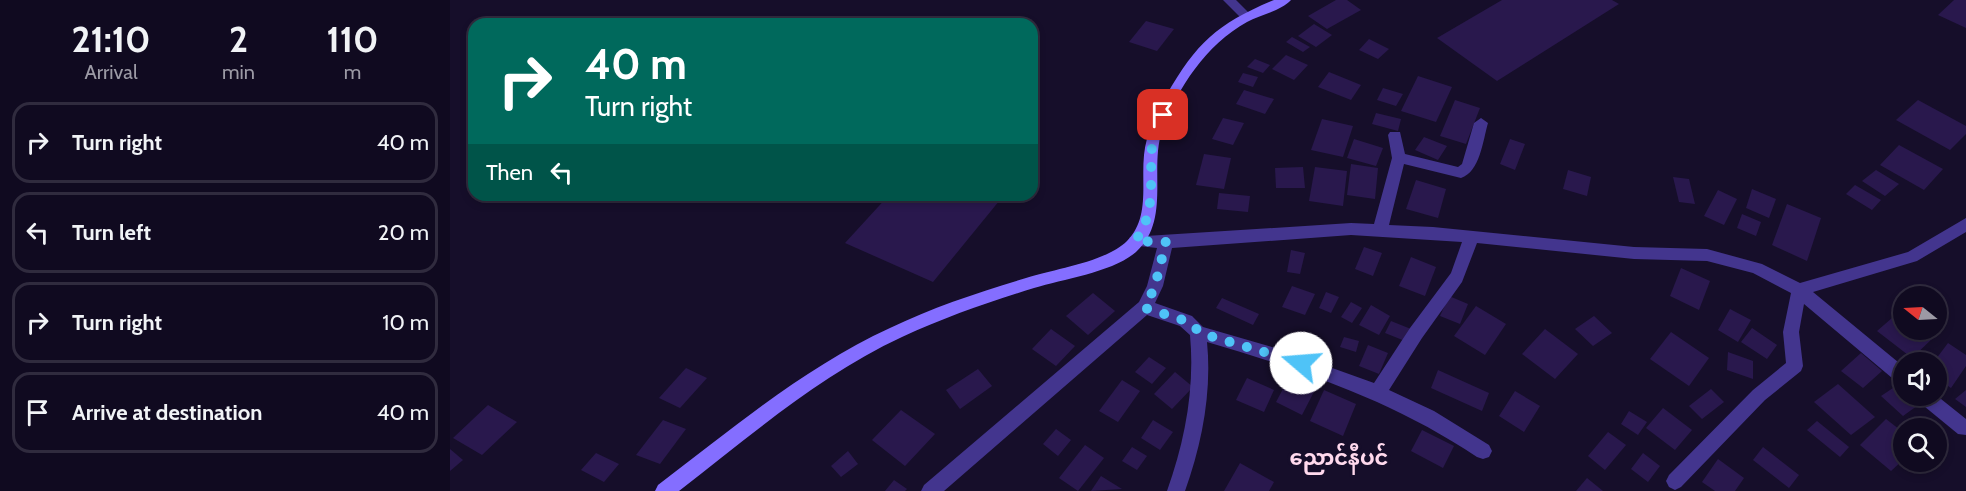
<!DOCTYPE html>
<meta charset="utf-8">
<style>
:root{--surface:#100a20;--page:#1e182d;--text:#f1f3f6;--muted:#9c9aa5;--line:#302b3e}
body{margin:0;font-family:Cabin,"Noto Sans Myanmar",sans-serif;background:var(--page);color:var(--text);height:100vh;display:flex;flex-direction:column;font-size:22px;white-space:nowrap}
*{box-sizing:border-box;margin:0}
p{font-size:20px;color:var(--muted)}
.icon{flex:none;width:33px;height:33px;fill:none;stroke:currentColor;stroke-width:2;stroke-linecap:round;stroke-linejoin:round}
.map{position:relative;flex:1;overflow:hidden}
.details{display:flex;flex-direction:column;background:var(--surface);width:450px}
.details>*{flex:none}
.guide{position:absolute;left:18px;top:18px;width:570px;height:183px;border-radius:18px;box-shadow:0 3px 9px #0003,0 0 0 2px var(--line);background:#00695c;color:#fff;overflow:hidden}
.needle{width:39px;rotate:288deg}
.buttons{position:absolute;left:1443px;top:286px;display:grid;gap:12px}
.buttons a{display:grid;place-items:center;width:54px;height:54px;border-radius:50%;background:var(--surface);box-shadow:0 3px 9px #0003,0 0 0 2px var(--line);font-size:30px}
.pin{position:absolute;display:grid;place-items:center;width:51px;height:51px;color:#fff;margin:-26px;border-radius:12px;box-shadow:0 3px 9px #0006}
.me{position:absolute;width:66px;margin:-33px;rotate:288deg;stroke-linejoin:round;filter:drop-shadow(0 0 4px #0008)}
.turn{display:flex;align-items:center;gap:21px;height:126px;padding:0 18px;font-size:27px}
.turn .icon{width:78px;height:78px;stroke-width:2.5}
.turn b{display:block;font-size:42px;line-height:51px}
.then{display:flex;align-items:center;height:57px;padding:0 18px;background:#0003;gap:12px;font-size:22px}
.eta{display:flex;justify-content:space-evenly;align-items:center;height:102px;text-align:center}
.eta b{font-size:36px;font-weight:700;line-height:42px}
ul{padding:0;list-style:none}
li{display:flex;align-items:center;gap:18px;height:81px;margin:0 12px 9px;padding:0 6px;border:3px solid var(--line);border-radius:18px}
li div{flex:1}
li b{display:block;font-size:22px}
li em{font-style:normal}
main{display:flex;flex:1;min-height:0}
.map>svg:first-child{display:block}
.building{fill:#29184d}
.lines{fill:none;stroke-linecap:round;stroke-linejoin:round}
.street{fill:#43358e;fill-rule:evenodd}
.secondary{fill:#846eff;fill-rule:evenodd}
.route{stroke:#4fc3f7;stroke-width:10;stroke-dasharray:0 18}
.labels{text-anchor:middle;stroke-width:6;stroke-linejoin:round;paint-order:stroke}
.quarter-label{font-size:21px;font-weight:bold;fill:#ffd9ed;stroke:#160e2a}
</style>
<main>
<section class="details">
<div class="eta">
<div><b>21:10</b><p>Arrival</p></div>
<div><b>2</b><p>min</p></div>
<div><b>110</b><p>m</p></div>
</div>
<ul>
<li><svg class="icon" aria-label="right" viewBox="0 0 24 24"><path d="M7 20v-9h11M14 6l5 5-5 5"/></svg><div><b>Turn right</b></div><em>40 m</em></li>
<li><svg class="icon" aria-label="left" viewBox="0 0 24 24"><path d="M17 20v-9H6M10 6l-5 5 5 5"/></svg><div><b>Turn left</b></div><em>20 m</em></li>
<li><svg class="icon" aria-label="right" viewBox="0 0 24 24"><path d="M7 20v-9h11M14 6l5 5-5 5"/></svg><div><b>Turn right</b></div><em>10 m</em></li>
<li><svg class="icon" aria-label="arrive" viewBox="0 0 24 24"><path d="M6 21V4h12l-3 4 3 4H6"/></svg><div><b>Arrive at destination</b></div><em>40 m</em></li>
</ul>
</section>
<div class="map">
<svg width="1516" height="491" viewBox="0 0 1516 491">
<rect width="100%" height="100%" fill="#160e2a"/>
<!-- building -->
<g class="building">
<path d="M886,0H897L911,10L877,29L858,16Z"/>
<path d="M1052,0H1162L1169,4L1047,81L987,38Z"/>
<path d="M1504,0H1516V28L1488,15Z"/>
<path d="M696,21L724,29L707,51L679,42Z"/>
<path d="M864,24L882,35L866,47L848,36Z"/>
<path d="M842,37L860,47L853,52L836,42Z"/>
<path d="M919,39L939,49L928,59L909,50Z"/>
<path d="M836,55L858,65L844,80L822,69Z"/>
<path d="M805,59L820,65L813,73L797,67Z"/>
<path d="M879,72L911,85L901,100L868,87Z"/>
<path d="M793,73L808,77L803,87L788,82Z"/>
<path d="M968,76L1002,87L986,122L951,111Z"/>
<path d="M933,88L953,94L946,106L927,100Z"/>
<path d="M794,90L824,99L815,114L786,104Z"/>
<path d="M1005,100L1030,108L1016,144L990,136Z"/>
<path d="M1468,100L1516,126V134L1500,150L1446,120Z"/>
<path d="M926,113L951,119L948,131L922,124Z"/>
<path d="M773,118L794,123L783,145L762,139Z"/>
<path d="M872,119L903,126L893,157L861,150Z"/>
<path d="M974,137L997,146L988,160L965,150Z"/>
<path d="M904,139L933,148L926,166L897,158Z"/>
<path d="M1060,139L1075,144L1065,170L1050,164Z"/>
<path d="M1449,145L1493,169L1474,190L1430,165Z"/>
<path d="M754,154L781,158L774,189L746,185Z"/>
<path d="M901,164L928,168L925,199L897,195Z"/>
<path d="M853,167L855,188H826L825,168Z"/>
<path d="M865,167L897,171L893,206L859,201Z"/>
<path d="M1118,170L1141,177L1137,196L1113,189Z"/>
<path d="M1426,170L1449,184L1435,196L1412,181Z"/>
<path d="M1223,177L1239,179L1245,204L1229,202Z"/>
<path d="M966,180L996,189L988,218L956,209Z"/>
<path d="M1405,185L1431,200L1422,210L1396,194Z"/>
<path d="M1302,189L1326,199L1319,218L1296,208Z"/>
<path d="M1268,190L1287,199L1274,225L1254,216Z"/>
<path d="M769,193L800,196L798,212L767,209Z"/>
<path d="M439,195H554L483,282L395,243Z"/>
<path d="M1337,204L1371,218L1357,261L1322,245Z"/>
<path d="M1292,214L1311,222L1306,236L1287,228Z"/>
<path d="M914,247L932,253L923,276L905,269Z"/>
<path d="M841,250L855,253L850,274L837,272Z"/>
<path d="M961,257L986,267L975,296L949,286Z"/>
<path d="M1231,268L1260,281L1249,310L1220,296Z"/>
<path d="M842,286L865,294L855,315L832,307Z"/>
<path d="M876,292L889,297L881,313L869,308Z"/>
<path d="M643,293L665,311L638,335L616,316Z"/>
<path d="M999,296L1018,304L1010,324L990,316Z"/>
<path d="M772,298L809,314L803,325L766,308Z"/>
<path d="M901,302L912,308L902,323L891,317Z"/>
<path d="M921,305L940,316L929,335L909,325Z"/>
<path d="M1026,306L1056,324L1035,355L1004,336Z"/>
<path d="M1280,309L1301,320L1288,342L1268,330Z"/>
<path d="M1449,312L1454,315V330H1474L1484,337L1462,358L1427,331Z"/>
<path d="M1144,316L1162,333L1143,346L1125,329Z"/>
<path d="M941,321L961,329L955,341L935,333Z"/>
<path d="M1302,328L1327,345L1317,359L1291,342Z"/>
<path d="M601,329L625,346L606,366L582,349Z"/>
<path d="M1095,329L1128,354L1105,379L1072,354Z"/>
<path d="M1221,332L1259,358L1239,386L1200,359Z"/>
<path d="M894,337L909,341L906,352L890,347Z"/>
<path d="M1498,343L1516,355V366L1501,388L1486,378V363H1483Z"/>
<path d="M918,345L938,353L929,374L909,366Z"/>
<path d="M1278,352L1303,361V379L1277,370Z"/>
<path d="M1411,353L1432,371L1413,388L1391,371Z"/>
<path d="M699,357L716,368L702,384L685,372Z"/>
<path d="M236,368L257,378L230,408L209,398Z"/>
<path d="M528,369L542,386L510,409L496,390Z"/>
<path d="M988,370L1039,393L1032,411L981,388Z"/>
<path d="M725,372L743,387L722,409L704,394Z"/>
<path d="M842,372L868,384L852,415L826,402Z"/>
<path d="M797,378L824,390L814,412L786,400Z"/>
<path d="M672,380L690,391L668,422L649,411Z"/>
<path d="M1388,384L1425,417L1401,435L1364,402Z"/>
<path d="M1449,384L1454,388V396H1463L1471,403L1453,416L1431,396Z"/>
<path d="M1261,389L1274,402L1252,419L1239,406Z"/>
<path d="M874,390L906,404L893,436L860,421Z"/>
<path d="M1516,390V407L1505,399Z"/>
<path d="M1065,391L1090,406L1074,432L1049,416Z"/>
<path d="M38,405L67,422L32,455L3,438Z"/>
<path d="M1213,408L1242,430L1225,450L1196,428Z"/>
<path d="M451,410L485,434L455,466L422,440Z"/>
<path d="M1179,411L1197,422L1188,435L1171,424Z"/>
<path d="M1436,419L1454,433V459L1441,471L1410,445Z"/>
<path d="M213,420L236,429L210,464L186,455Z"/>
<path d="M703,420L723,432L710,450L691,438Z"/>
<path d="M1367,421L1399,447L1390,457L1357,430Z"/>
<path d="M606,429L621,440L608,456L593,444Z"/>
<path d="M972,430L1004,446L993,468L961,451Z"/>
<path d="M1158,432L1176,445L1155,470L1138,456Z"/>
<path d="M635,445L654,458L628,491L609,478Z"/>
<path d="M682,447L697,456L687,470L672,461Z"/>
<path d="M1313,447L1349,475L1339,488L1303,460Z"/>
<path d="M0,449L13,460L0,471Z"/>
<path d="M398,451L408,464L391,477L381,466Z"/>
<path d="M146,453L169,464L154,482L131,470Z"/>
<path d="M1193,453L1210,466L1198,482L1181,469Z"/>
<path d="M1268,459L1294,478L1285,491H1265L1252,482Z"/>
<path d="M790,463L824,482L819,491H774Z"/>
<path d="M651,476L672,489L641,491Z"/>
<path d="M1137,478L1153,491H1126Z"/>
<path d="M444,480L457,489L455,491H435Z"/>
</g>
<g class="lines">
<!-- street -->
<g class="street">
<path d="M773,0H786L802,16L800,19H792Z"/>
<path d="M1031,118L1038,123C1033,140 1030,172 1011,178L954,164L939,225L983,227L1184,247L1257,249L1312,264L1350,283L1458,252L1516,218V232L1467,261L1363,292L1454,367V385L1448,383L1354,304L1349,332L1353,366L1351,371L1315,400L1231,487L1225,490L1219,487L1216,481L1219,475L1303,390L1336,363L1333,332L1341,293L1303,273L1257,261L1184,259L1027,243L1012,282L972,338L939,390L984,411L1039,445L1042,451L1039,457L1033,459L1027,457C944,401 852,370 757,342C762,392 752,444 735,491H717C735,441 745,388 740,335L730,326L697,315L494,491H471L474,485L689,302L697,286L707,248L680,245L678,241L680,237L901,223L924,224L942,158L938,135L940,132H950L955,154L1008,167L1012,164L1024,123ZM901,235L1012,242L1001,273L960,328L924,383L832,350L753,327L742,316L705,303L713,286L722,248Z"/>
<path d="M1486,395L1516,419V435L1508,434L1469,402L1467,396Z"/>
</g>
<!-- secondary -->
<path class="secondary" d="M824,0H841C831,11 810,15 797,22C756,45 728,87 712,131C699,170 721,220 686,252C663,272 614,279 584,288C539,302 495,317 452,337C370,375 300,436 229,491H205L208,485C282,429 355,367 440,328C483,307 530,292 576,278C604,269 656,262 677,241C700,218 691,184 694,155C696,133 706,115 716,96C747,42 767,24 824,0Z"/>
</g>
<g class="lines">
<!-- route -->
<path class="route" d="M713,115C709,124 703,136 702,146C699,180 707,212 685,241L716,242L705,286L695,308L736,321L753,334L851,363"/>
</g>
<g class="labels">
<!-- quarter labels -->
<g class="quarter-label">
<text x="889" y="465">ညောင်နီပင်</text>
</g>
</g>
</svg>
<div class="buttons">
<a><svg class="needle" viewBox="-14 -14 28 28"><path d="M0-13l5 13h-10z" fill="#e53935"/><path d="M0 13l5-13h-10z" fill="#9c9aa5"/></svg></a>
<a><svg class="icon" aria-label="sound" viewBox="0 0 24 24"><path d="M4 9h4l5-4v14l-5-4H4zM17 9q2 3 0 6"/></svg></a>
<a><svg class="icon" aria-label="search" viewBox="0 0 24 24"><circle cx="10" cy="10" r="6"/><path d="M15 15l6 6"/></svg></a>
</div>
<div class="pin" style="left:713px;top:115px;background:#d93025"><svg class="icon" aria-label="arrive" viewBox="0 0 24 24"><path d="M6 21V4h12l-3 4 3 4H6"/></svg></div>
<svg class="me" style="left:851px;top:363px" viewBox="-20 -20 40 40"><circle r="19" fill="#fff"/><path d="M0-13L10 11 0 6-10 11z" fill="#4fc3f7"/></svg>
<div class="guide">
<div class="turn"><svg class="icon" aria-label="right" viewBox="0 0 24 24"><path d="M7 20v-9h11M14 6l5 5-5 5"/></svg><div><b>40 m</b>Turn right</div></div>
<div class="then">Then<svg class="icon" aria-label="left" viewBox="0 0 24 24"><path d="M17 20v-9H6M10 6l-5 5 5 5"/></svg></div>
</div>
</div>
</main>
